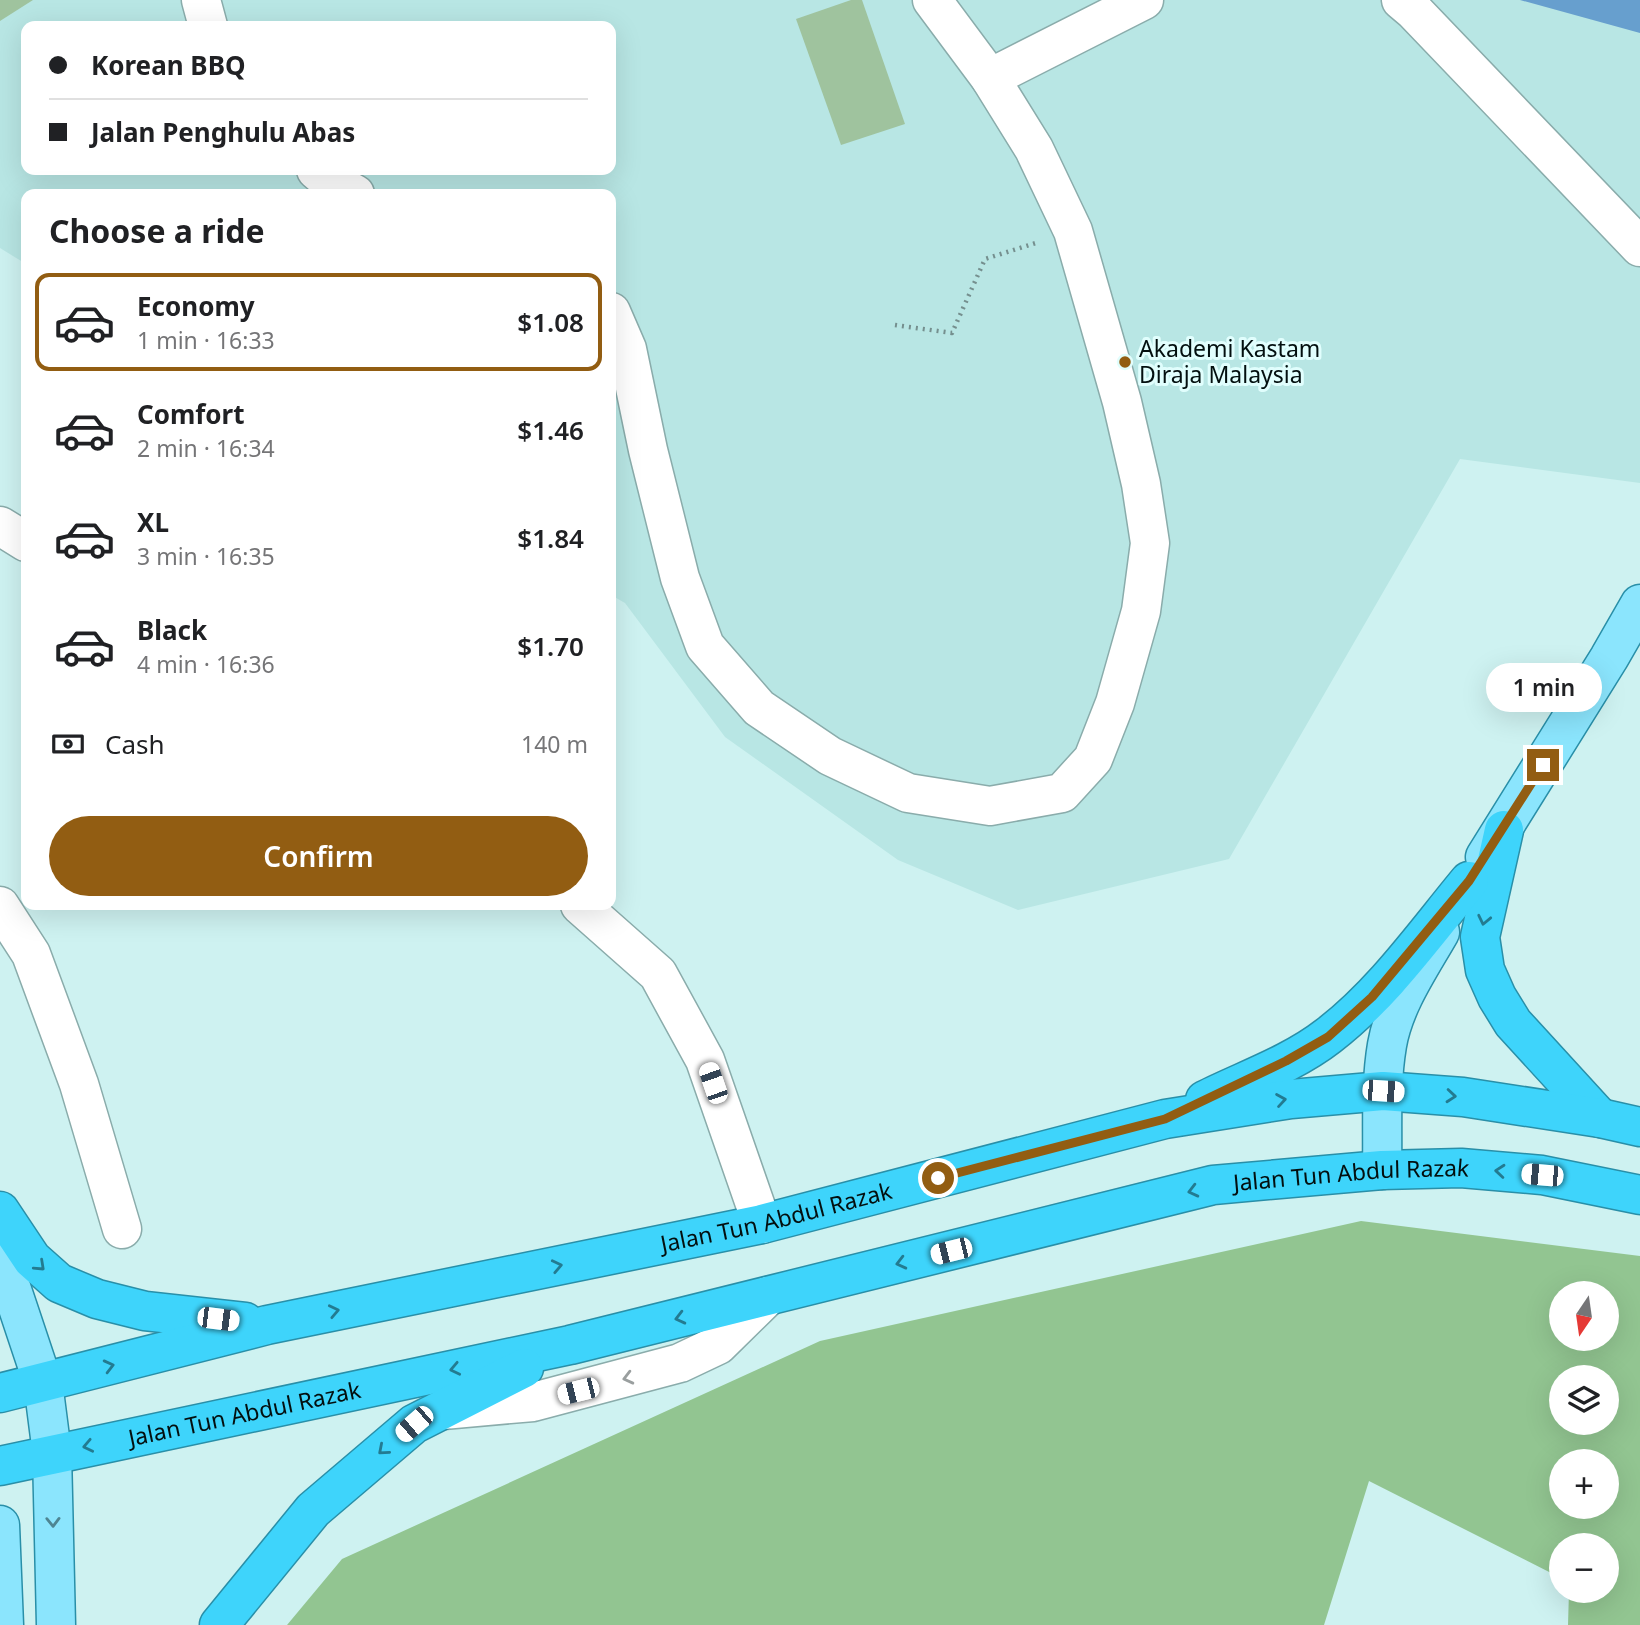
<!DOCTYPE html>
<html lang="en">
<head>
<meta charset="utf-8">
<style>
	:root { --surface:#fff; --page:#f6f6f6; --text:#202124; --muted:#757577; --line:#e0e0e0; --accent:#925d12 }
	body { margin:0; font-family:"Noto Sans",sans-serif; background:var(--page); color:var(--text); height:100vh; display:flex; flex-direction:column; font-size:26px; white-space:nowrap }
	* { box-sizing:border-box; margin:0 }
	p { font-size:23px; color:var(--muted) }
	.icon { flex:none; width:38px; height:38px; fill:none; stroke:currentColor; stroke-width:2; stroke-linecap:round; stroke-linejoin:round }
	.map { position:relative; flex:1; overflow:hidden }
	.sheet { position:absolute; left:21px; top:189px; width:595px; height:721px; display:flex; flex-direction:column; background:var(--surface); border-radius:14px; box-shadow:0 7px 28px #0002 }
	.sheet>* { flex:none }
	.banner { position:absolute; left:21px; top:21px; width:595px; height:154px; border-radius:14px; box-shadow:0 7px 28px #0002; display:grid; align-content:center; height:154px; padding:0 28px; background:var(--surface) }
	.needle { width:46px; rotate:193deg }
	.tools { position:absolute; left:1549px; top:1281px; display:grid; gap:14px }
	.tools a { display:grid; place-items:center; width:70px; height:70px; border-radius:50%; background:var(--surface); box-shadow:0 7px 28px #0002; font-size:35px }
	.end { position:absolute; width:32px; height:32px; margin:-16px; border:9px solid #925d12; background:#fff; box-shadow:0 0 0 4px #fff }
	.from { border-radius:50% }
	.bubble { position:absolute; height:49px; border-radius:24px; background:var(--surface); box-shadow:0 7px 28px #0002; font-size:23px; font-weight:600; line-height:49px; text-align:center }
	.car { position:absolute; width:21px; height:42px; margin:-21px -10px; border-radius:9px; box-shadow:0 0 5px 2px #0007; background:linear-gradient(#fff 24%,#345 0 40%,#fff 0 76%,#345 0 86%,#fff 0) }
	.banner b { display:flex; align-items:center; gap:24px; height:66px; font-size:26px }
	.banner b+b { border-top:2px solid var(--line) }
	.banner i { width:18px; height:18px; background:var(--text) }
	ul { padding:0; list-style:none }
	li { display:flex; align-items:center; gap:21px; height:98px; margin:0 14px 10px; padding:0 14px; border:4px solid transparent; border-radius:14px }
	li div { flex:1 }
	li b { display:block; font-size:26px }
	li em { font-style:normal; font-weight:600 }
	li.active { border-color:var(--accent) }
	li>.icon { width:63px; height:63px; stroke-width:1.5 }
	h2 { padding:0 28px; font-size:32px; line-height:84px }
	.pay { display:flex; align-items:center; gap:18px; height:77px; padding:0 28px; font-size:26px }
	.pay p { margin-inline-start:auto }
	.primary-button { display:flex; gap:14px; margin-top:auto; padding:14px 28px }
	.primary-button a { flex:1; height:80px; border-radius:42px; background:var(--accent); color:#fff; font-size:28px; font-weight:600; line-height:80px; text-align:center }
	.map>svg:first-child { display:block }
</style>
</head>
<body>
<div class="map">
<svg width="1640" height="1625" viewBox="0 0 1640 1625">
	<rect width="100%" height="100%" fill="#cef2f1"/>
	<path fill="#b8e6e4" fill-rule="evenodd" d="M0 0H1640V483L1460 459 1229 859 1018 910 898 860 725 737 625 603 611 595V194H26V264L0 248ZM26 26H611V170H26Z"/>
	<g fill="#9fc39e">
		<polygon points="0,0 33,0 0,21"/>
		<polygon points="851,0 862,0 905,124 841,145 796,19"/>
	</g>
	<path fill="#92c591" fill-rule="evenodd" d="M1361 1221 1640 1256V1625H1568L1569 1591H1606V1545H1561V1578L1369 1481 1324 1625H287L342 1559 820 1341ZM1561 1293H1606V1339H1561ZM1561 1377H1606V1423H1561ZM1561 1461H1606V1507H1561Z"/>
	<polygon fill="#679fce" points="1520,0 1640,0 1640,33"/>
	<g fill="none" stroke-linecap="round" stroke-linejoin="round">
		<defs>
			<g id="minor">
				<polyline points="201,0 208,26"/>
				<polyline points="1401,0 1414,11 1640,247"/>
				<polyline points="990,78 1144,0"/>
				<polyline points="316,170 323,176 355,194"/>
				<polyline points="611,312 627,349 648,450 680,578 705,646 759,708 830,756 908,793 990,806 1062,793 1093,759 1115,703 1141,611 1150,543 1141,484 1122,402 1073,231 1034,149 990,78 932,0"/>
				<polyline points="0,526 26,542"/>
				<polyline points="580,905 658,974 705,1060 762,1224"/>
				<polyline points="0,906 31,954 79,1084 122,1229"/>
				<polyline points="443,1410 533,1402 680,1363 718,1345 768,1296"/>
			</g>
			<g id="major">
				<polyline points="1485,857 1609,658 1640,604"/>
				<path d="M1382 1170C1383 1129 1380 1086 1387 1045 1394 1004 1420 967 1440 932"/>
				<polyline points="0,1254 43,1383 52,1453 56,1625"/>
				<polyline points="0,1525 4,1625"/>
			</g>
			<g id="highway">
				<polyline points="1504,830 1480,937 1485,970 1497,997 1513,1023 1600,1118"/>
				<path d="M1205 1100C1245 1080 1292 1064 1328 1036 1383 994 1425 934 1469 881"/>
				<polyline points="0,1211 32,1259 59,1283 97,1299 145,1311 245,1322"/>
				<path id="s1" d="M0 1393 267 1325 762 1224 1165 1119 1291 1099 1383 1091 1463 1097 1600 1118 1640 1127"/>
				<path id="s2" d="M0 1466 570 1345 1213 1185 1382 1170 1461 1168 1542 1175 1640 1195"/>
				<polyline points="219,1625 313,1510 414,1424 524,1368"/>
			</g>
		</defs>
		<use href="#minor" stroke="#8aacab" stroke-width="41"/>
		<use href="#major" stroke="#298fa8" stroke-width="41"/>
		<use href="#highway" stroke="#298fa8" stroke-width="41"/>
		<polyline stroke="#758f8e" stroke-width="4.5" stroke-dasharray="2 5" stroke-linecap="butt" points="895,325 952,333 985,259 1039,242"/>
		<use href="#minor" stroke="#fff" stroke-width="38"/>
		<use href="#major" stroke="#8be5fd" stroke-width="38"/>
		<use href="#highway" stroke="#3ed4fb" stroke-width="38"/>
	</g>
	<defs><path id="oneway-chevron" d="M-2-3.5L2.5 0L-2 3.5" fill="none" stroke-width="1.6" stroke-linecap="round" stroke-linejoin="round" transform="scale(1.75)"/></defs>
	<g stroke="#237b91">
		<use href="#oneway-chevron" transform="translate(1484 920) rotate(102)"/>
		<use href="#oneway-chevron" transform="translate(1451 1096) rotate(5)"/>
		<use href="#oneway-chevron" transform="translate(1281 1100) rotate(-9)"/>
		<use href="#oneway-chevron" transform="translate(1500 1171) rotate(-175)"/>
		<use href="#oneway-chevron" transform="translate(1193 1191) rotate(166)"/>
		<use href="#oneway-chevron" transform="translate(901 1263) rotate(166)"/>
		<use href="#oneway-chevron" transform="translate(40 1266) rotate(43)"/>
		<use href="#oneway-chevron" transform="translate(557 1266) rotate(-12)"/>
		<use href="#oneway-chevron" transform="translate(334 1311) rotate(-12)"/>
		<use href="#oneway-chevron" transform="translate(680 1318) rotate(166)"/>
		<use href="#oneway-chevron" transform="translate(109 1366) rotate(-14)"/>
		<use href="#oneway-chevron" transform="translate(455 1369) rotate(168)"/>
		<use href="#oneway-chevron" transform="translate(88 1446) rotate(168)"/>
		<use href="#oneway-chevron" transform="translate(383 1450) rotate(139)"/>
	</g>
	<use stroke="#9a9f9f" href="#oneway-chevron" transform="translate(628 1378) rotate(166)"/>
	<use stroke="#4e8592" href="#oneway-chevron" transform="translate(53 1522) rotate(89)"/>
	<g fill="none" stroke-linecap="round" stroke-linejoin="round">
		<polyline stroke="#925d12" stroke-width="9" points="938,1178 1165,1119 1286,1061 1328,1037 1372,997 1469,881 1543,765"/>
	</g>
	<circle fill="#925d12" stroke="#e1fefd" stroke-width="2.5" cx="1125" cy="362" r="7"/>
	<g text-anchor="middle" stroke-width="6" stroke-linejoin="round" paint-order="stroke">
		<g font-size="23" fill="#030f0f" stroke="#e1fefd" text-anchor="start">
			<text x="1139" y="357">Akademi Kastam<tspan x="1139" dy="26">Diraja Malaysia</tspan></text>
		</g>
		<g font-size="23" fill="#030f0f" stroke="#e1fefd">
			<text dy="8" stroke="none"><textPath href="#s2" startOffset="1384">Jalan Tun Abdul Razak</textPath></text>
			<text dy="8" stroke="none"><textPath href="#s1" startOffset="796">Jalan Tun Abdul Razak</textPath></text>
			<text dy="8" stroke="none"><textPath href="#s2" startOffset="250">Jalan Tun Abdul Razak</textPath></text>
		</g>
	</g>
</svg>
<div class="tools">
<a><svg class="needle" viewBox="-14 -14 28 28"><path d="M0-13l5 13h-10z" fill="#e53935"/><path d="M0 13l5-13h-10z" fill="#757577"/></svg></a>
<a><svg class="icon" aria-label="layers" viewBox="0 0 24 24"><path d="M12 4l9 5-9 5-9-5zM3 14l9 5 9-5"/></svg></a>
<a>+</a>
<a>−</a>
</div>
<i class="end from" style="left:938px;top:1178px"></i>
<i class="end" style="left:1543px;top:765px"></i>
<div class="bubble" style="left:1486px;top:663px;width:116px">1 min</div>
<i class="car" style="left:713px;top:1083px;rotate:341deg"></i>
<i class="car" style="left:1383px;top:1091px;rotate:94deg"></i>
<i class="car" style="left:1542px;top:1175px;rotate:275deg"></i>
<i class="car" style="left:951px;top:1251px;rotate:256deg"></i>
<i class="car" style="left:218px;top:1319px;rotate:97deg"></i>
<i class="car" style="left:578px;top:1391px;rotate:256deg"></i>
<i class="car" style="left:414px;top:1424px;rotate:229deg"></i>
<div class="banner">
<b><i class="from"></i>Korean BBQ</b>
<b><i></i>Jalan Penghulu Abas</b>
</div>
<section class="sheet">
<h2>Choose a ride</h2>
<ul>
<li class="active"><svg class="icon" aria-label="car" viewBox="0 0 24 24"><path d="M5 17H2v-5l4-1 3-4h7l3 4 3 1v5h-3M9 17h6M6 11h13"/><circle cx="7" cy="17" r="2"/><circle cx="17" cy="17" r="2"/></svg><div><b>Economy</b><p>1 min · 16:33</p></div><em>$1.08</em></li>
<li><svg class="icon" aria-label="car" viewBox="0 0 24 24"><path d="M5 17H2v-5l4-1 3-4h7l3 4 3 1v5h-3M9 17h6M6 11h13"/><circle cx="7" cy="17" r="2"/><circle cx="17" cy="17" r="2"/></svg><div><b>Comfort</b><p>2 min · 16:34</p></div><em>$1.46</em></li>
<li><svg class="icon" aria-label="car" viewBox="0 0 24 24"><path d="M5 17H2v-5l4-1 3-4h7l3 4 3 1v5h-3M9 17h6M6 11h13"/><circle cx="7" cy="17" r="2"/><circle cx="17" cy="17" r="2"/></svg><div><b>XL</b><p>3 min · 16:35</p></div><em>$1.84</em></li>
<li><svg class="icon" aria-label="car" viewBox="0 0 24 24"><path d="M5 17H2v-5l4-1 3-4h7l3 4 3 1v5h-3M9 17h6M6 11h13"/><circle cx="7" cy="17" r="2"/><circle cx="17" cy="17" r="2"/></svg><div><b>Black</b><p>4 min · 16:36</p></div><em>$1.70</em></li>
</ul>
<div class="pay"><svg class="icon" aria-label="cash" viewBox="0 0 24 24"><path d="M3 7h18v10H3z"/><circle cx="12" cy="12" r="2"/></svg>Cash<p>140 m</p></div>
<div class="primary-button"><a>Confirm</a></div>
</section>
</div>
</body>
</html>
